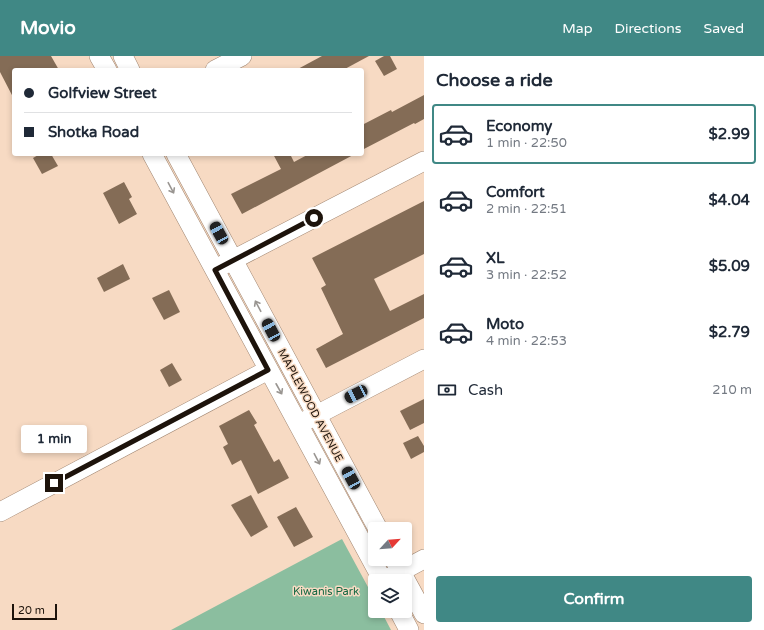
<!DOCTYPE html>
<html lang="en">
<head>
<meta charset="utf-8">
<style>
	:root { --surface:#fff; --page:#f6f6f7; --text:#1f2937; --muted:#747a83; --line:#e0e1e3; --accent:#408885 }
	body { margin:0; font-family:"Varela Round",sans-serif; background:var(--page); color:var(--text); height:100vh; display:flex; flex-direction:column; font-size:15px; white-space:nowrap }
	* { box-sizing:border-box; margin:0 }
	p { font-size:13px; color:var(--muted) }
	.icon { flex:none; width:22px; height:22px; fill:none; stroke:currentColor; stroke-width:2; stroke-linecap:round; stroke-linejoin:round }
	.map { position:relative; flex:1; overflow:hidden }
	.drawer { display:flex; flex-direction:column; background:var(--surface); width:340px }
	.drawer>* { flex:none }
	.hud { position:absolute; left:12px; top:12px; width:352px; height:88px; border-radius:4px; box-shadow:0 2px 6px #0003; display:grid; align-content:center; height:88px; padding:0 12px; background:var(--surface) }
	.needle { width:26px; rotate:64deg }
	.tools { position:absolute; left:368px; top:466px; display:grid; gap:8px }
	.tools a { display:grid; place-items:center; width:44px; height:44px; border-radius:4px; background:var(--surface); box-shadow:0 2px 6px #0003; font-size:20px }
	.scale { position:absolute; left:12px; bottom:10px; width:45px; box-sizing:border-box; padding-left:4px; border:2px solid #1d130b; border-top:0; font-size:11px; line-height:14px; white-space:nowrap; color:#1d130b; -webkit-text-stroke:3px #f7dac3; paint-order:stroke }
	.end { position:absolute; width:18px; height:18px; margin:-9px; border:5px solid #1d130b; background:#fff; box-shadow:0 0 0 2px #fff }
	.from { border-radius:50% }
	.bubble { position:absolute; height:28px; border-radius:4px; background:var(--surface); box-shadow:0 2px 6px #0003; font-size:13px; font-weight:800; line-height:28px; text-align:center }
	.car { position:absolute; width:12px; height:24px; margin:-12px -6px; border-radius:5px; box-shadow:0 0 3px 1px #0007; background:linear-gradient(#222 24%,#8ab4d8 0 40%,#222 0 76%,#8ab4d8 0 86%,#222 0) }
	.hud b { display:flex; align-items:center; gap:14px; height:38px; font-size:15px }
	.hud b+b { border-top:1px solid var(--line) }
	.hud i { width:10px; height:10px; background:var(--text) }
	ul { padding:0; list-style:none }
	li { display:flex; align-items:center; gap:12px; height:60px; margin:0 8px 6px; padding:0 4px; border:2px solid transparent; border-radius:4px }
	li div { flex:1 }
	li b { display:block; font-size:15px }
	li em { font-style:normal; font-weight:800 }
	li.current { border-color:var(--accent) }
	li>.icon { width:36px; height:36px; stroke-width:1.5 }
	h2 { padding:0 12px; font-size:18px; line-height:48px }
	.pay { display:flex; align-items:center; gap:10px; height:44px; padding:0 12px; font-size:15px }
	.pay p { margin-inline-start:auto }
	.button { display:flex; gap:8px; margin-top:auto; padding:8px 12px }
	.button a { flex:1; height:46px; border-radius:4px; background:var(--accent); color:#fff; font-size:16px; font-weight:800; line-height:46px; text-align:center }
	header { display:flex; align-items:center; gap:24px; box-sizing:border-box; height:56px; padding:0 20px; background:var(--accent); color:#fff }
	header strong { font-size:19px }
	nav { display:flex; gap:22px; margin-inline-start:auto; font-size:14px }
	main { display:flex; flex:1; min-height:0 }
	.map>svg:first-child { display:block }
</style>
</head>
<body>
<header>
<strong>Movio</strong>
<nav><a>Map</a><a>Directions</a><a>Saved</a></nav>
</header>
<main>
<div class="map">
<svg width="424" height="574" viewBox="0 0 424 574">
	<rect width="100%" height="100%" fill="#f7dac3"/>
	<polygon fill="#8bbe9f" points="342,483 375,544 375,555 381,555 391,574 171,574"/>
	<g fill="#846c56">
		<polygon points="0,0 51,0 59,14 14,14 14,43 0,16"/>
		<polygon points="322,0 369,0 343,14 296,14"/>
		<polygon points="384,0 390,0 397,13 384,20 375,5"/>
		<polygon points="424,39 424,63 415,68 414,67 362,94 362,69 391,54 392,56"/>
		<polygon points="40,98 51,98 58,110 42,118 33,102"/>
		<polygon points="273,98 290,98 294,106 309,98 355,98 242,158 231,138 281,113"/>
		<polygon points="124,126 132,141 129,143 137,158 119,168 103,137"/>
		<polygon points="424,145 424,198 374,223 390,255 424,238 424,262 326,312 316,293 343,278 321,232 326,229 312,202"/>
		<polygon points="123,208 130,223 104,236 97,222"/>
		<polygon points="169,234 180,256 164,264 152,242"/>
		<polygon points="172,307 182,324 169,331 160,314"/>
		<polygon points="424,343 424,367 410,374 400,355"/>
		<polygon points="249,354 257,367 254,369 274,406 279,403 289,422 258,438 241,404 232,409 223,391 228,388 219,370"/>
		<polygon points="418,380 424,390 424,396 411,403 403,387"/>
		<polygon points="251,439 268,471 251,481 231,449"/>
		<polygon points="296,451 313,481 294,491 277,461"/>
	</g>
	<g fill="none" stroke-linecap="round" stroke-linejoin="round">
		<defs>
			<g id="minor">
				<polyline points="99,0 107,14"/>
				<polyline points="123,0 130,14"/>
				<polyline points="215,14 242,0"/>
				<polyline points="152,98 383,525 424,503"/>
				<polyline points="176,98 378,473"/>
				<polyline points="223,209 424,105"/>
				<polyline points="305,365 424,303"/>
				<polyline points="0,456 268,314"/>
				<polyline points="394,503 424,558"/>
				<polyline points="399,555 409,574"/>
			</g>
		</defs>
		<use href="#minor" stroke="#a08570" stroke-width="20"/>
		<use href="#minor" stroke="#fff" stroke-width="19"/>
	</g>
	<defs><path id="oneway-shaft" d="M-6 0H5M1.5-3L5.5 0L1.5 3" fill="none" stroke-width="1.6" stroke-linecap="round" stroke-linejoin="round"/></defs>
	<g stroke="#999591">
		<use href="#oneway-shaft" transform="translate(171 132) rotate(62)"/>
		<use href="#oneway-shaft" transform="translate(258 250) rotate(-118)"/>
		<use href="#oneway-shaft" transform="translate(279 333) rotate(61)"/>
		<use href="#oneway-shaft" transform="translate(317 403) rotate(62)"/>
	</g>
	<g fill="none" stroke-linecap="round" stroke-linejoin="round">
		<polyline stroke="#1d130b" stroke-width="5" points="54,427 268,314 215,214 314,162"/>
	</g>
	<g text-anchor="middle" stroke-width="3" stroke-linejoin="round" paint-order="stroke">
		<g font-size="11" fill="#1d130b" stroke="#f7dac3">
			<text transform="translate(311 349) rotate(62)" y="4">MAPLEWOOD AVENUE</text>
		</g>
		<g font-size="11" fill="#136741" stroke="#f7dac3">
			<text x="326" y="539">Kiwanis Park</text>
		</g>
	</g>
</svg>
<div class="tools">
<a><svg class="needle" viewBox="-14 -14 28 28"><path d="M0-13l5 13h-10z" fill="#e53935"/><path d="M0 13l5-13h-10z" fill="#747a83"/></svg></a>
<a><svg class="icon" aria-label="layers" viewBox="0 0 24 24"><path d="M12 4l9 5-9 5-9-5zM3 14l9 5 9-5"/></svg></a>
</div>
<div class="scale">20 m</div>
<i class="end from" style="left:314px;top:162px"></i>
<i class="end" style="left:54px;top:427px"></i>
<div class="bubble" style="left:21px;top:369px;width:66px">1 min</div>
<i class="car" style="left:219px;top:177px;rotate:331deg"></i>
<i class="car" style="left:271px;top:274px;rotate:332deg"></i>
<i class="car" style="left:356px;top:338px;rotate:243deg"></i>
<i class="car" style="left:351px;top:422px;rotate:331deg"></i>
<div class="hud">
<b><i class="from"></i>Golfview Street</b>
<b><i></i>Shotka Road</b>
</div>
</div>
<section class="drawer">
<h2>Choose a ride</h2>
<ul>
<li class="current"><svg class="icon" aria-label="car" viewBox="0 0 24 24"><path d="M5 17H2v-5l4-1 3-4h7l3 4 3 1v5h-3M9 17h6M6 11h13"/><circle cx="7" cy="17" r="2"/><circle cx="17" cy="17" r="2"/></svg><div><b>Economy</b><p>1 min · 22:50</p></div><em>$2.99</em></li>
<li><svg class="icon" aria-label="car" viewBox="0 0 24 24"><path d="M5 17H2v-5l4-1 3-4h7l3 4 3 1v5h-3M9 17h6M6 11h13"/><circle cx="7" cy="17" r="2"/><circle cx="17" cy="17" r="2"/></svg><div><b>Comfort</b><p>2 min · 22:51</p></div><em>$4.04</em></li>
<li><svg class="icon" aria-label="car" viewBox="0 0 24 24"><path d="M5 17H2v-5l4-1 3-4h7l3 4 3 1v5h-3M9 17h6M6 11h13"/><circle cx="7" cy="17" r="2"/><circle cx="17" cy="17" r="2"/></svg><div><b>XL</b><p>3 min · 22:52</p></div><em>$5.09</em></li>
<li><svg class="icon" aria-label="car" viewBox="0 0 24 24"><path d="M5 17H2v-5l4-1 3-4h7l3 4 3 1v5h-3M9 17h6M6 11h13"/><circle cx="7" cy="17" r="2"/><circle cx="17" cy="17" r="2"/></svg><div><b>Moto</b><p>4 min · 22:53</p></div><em>$2.79</em></li>
</ul>
<div class="pay"><svg class="icon" aria-label="cash" viewBox="0 0 24 24"><path d="M3 7h18v10H3z"/><circle cx="12" cy="12" r="2"/></svg>Cash<p>210 m</p></div>
<div class="button"><a>Confirm</a></div>
</section>
</main>
</body>
</html>
